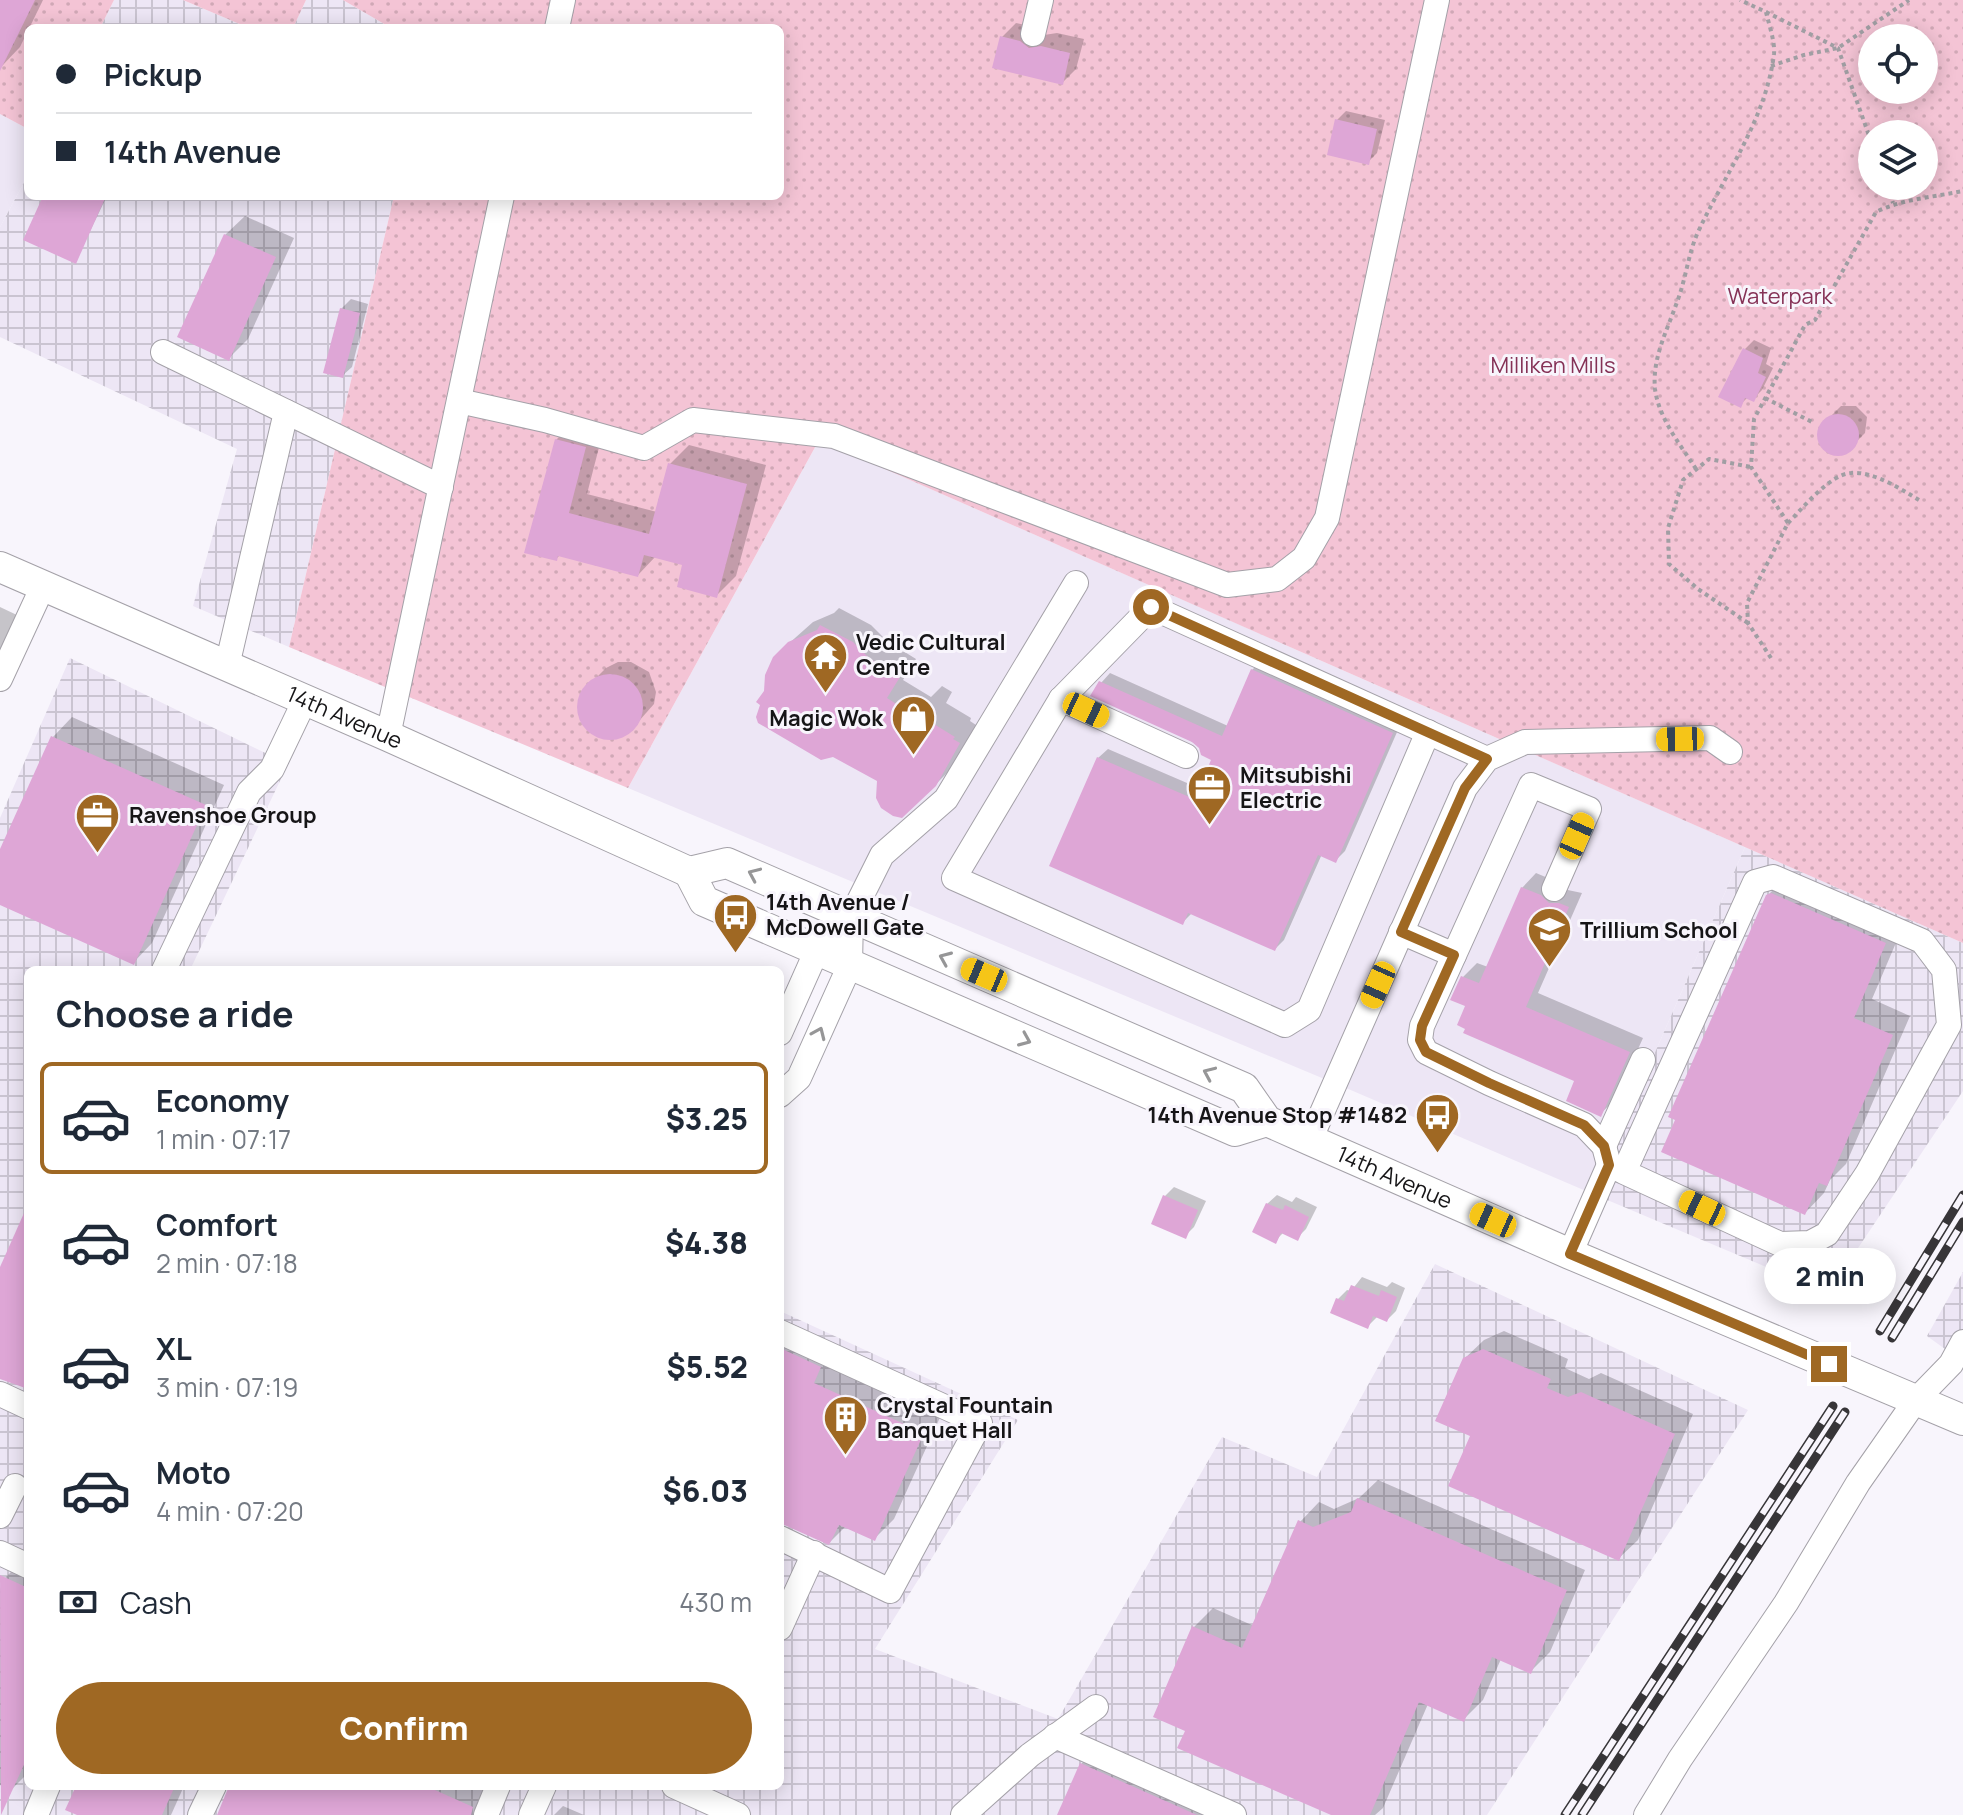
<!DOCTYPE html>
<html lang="en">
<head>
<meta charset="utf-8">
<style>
	:root { --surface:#fff; --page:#f6f6f7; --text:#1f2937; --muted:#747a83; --line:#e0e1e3; --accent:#9f6823 }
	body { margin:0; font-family:Manrope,sans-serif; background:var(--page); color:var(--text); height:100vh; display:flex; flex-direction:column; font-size:30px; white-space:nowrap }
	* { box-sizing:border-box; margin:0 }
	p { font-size:26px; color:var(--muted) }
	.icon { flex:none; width:44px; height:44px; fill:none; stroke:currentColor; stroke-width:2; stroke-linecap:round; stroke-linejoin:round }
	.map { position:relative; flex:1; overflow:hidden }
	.details { position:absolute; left:24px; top:966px; width:760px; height:824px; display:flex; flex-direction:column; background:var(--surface); border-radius:12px; box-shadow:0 4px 20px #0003 }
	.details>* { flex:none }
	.hud { position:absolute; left:24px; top:24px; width:760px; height:176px; border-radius:12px; box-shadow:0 4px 20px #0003; display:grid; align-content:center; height:176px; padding:0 32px; background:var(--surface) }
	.tools { position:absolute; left:1858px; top:24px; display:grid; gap:16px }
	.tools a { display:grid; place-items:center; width:80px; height:80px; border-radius:50%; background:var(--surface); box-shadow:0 4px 20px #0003; font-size:40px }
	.end { position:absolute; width:36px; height:36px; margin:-18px; border:10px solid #9f6823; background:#fff; box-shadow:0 0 0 4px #fff }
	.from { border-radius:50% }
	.bubble { position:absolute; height:56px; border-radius:28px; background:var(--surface); box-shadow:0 4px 20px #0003; font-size:26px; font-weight:800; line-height:56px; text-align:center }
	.car { position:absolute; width:24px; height:48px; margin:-24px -12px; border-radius:10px; box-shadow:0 0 6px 2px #0007; background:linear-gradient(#f5c518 24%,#345 0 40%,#f5c518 0 76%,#345 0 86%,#f5c518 0) }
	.hud b { display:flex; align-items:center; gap:28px; height:76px; font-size:30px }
	.hud b+b { border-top:2px solid var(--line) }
	.hud i { width:20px; height:20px; background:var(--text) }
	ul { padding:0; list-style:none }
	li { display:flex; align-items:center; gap:24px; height:112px; margin:0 16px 12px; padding:0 16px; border:4px solid transparent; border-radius:12px }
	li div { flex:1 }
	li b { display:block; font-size:30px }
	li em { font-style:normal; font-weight:800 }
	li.selected { border-color:var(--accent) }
	li>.icon { width:72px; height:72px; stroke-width:1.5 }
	h2 { padding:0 32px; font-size:36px; line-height:96px }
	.pay { display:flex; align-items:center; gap:20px; height:88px; padding:0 32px; font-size:30px }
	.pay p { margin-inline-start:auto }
	.button { display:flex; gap:16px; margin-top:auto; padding:16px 32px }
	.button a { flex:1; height:92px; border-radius:48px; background:var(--accent); color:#fff; font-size:32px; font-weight:800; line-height:92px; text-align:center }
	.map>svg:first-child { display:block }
</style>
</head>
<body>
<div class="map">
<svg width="1963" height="1815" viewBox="0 0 1963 1815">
	<defs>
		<pattern id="industrial-grid" width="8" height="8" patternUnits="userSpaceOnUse" patternTransform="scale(2)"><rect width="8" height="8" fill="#ede6f5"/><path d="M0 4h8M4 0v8" fill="none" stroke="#cac4d1"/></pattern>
		<pattern id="park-dots" width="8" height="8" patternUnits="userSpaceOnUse" patternTransform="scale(2)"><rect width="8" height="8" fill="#f4c4d5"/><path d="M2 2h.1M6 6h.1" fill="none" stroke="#d0a8b6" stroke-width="1.8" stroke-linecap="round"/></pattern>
	</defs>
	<rect width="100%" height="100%" fill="#f8f5fc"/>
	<g fill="#ede6f5">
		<polygon points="0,114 28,129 28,175 0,227"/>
		<polygon points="819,440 1745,847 1593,1194 1353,1091 628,788"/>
	</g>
	<g fill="url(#industrial-grid)">
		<polygon points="114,0 183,0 249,28 100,28"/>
		<polygon points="306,0 343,0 391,28 293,28"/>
		<polygon points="28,175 28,196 394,196 289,647 193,606 237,449 0,337 0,227"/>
		<polygon points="70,658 288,764 190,970 28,970 28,1786 780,1786 780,1311 1018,1420 875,1649 1058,1719 1222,1437 1317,1477 1435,1264 1748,1410 1487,1815 0,1815 0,818"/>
		<polygon points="1745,847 1963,943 1963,1091 1828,1293 1593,1194"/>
		<polygon points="1963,1272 1963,1362 1927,1336"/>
	</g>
	<g fill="url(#park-dots)" fill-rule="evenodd">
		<polygon points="0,0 114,0 100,28 28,28 28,129 0,114"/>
		<polygon points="183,0 306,0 293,28 249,28"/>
		<path d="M343 0H1963V943L819 440 628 788 289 647 394 196H780V28H391ZM1872 38H1924V90H1872ZM1872 134H1924V186H1872Z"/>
	</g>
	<g fill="#0003">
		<polygon points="0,0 43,0 20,47 1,67"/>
		<polygon points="1016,23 1035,27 1044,35 1057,33 1084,39 1076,69 1062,83 1002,37"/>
		<polygon points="1346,111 1385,120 1377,153 1368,162 1337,120"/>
		<polygon points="45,196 107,196 75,262"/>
		<polygon points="245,216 294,238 248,339 229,358 225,235"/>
		<polygon points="351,299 368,304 352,367 342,376 341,309"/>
		<polygon points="1754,340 1771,348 1766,364 1773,368 1762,390 1753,399 1748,397 1740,405 1745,349"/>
		<polygon points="1841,406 1856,406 1867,417 1865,433 1844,454 1830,453 1820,442 1820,427"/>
		<polygon points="576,420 604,428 587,494 657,512 670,464 689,445 766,465 736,576 717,595 685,564 656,556 638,575 560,555 556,559 556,440"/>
		<polygon points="0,607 19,616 0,651"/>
		<polygon points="839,608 871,625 887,641 916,659 903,680 931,697 942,686 952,692 946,703 971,718 970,721 976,725 954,766 935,785 879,779 765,691 777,654 813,622 834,613"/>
		<polygon points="1262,660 1401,723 1345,851 1336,860 1322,854 1284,940 1275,949 1192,913 1183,922 1098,758 1108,749 1201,789 1214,759 1200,747 1101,683 1110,673 1228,726 1252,670"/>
		<polygon points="618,662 631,662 649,672 656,692 654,704 631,730 619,737 607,738 594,734 586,727 580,715 580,701 591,683 606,668"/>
		<polygon points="72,717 224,785 152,943 133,963 0,903 0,854 53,737"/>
		<polygon points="1536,873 1555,881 1563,889 1582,893 1538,993 1643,1038 1615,1100 1600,1114 1577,1079 1467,1005 1463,977 1477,963 1488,967 1522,888"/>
		<polygon points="1787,876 1904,924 1872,999 1910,1016 1846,1164 1830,1180 1824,1193 1805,1213 1767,896"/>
		<polygon points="1174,1187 1206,1201 1194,1227 1185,1236 1165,1196"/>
		<polygon points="1277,1195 1292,1202 1296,1197 1317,1207 1306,1229 1297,1238 1284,1232 1275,1241 1267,1204"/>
		<polygon points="1362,1277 1387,1287 1392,1282 1405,1288 1396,1311 1387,1320 1378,1316 1368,1326 1338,1299 1347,1290 1351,1291"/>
		<polygon points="797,1330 942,1413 894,1519 875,1538 846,1526 829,1543 780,1521 780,1347"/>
		<polygon points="1504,1331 1568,1359 1565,1368 1589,1379 1601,1373 1693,1414 1638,1540 1618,1559 1464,1359 1484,1340"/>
		<polygon points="1378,1480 1585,1570 1550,1652 1530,1672 1501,1659 1483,1700 1463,1720 1428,1704 1383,1808 1375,1815 1336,1815 1187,1730 1194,1627 1213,1608 1254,1626 1300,1522 1319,1502 1334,1509 1359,1498"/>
		<polygon points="24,1559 28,1560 28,1773 11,1790 0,1785 0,1589 5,1578"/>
		<polygon points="1096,1750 1243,1815 1059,1815 1081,1764"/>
		<polygon points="78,1786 184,1786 171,1815 82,1815"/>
		<polygon points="230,1786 487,1786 479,1815 218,1815"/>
		<polygon points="563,1806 584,1815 554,1815"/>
	</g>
	<g fill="#dea6d6">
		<polygon points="0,0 35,0 0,71"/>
		<polygon points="1000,36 1020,41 1029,48 1041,46 1070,53 1063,85 992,68"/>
		<polygon points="1335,119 1377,129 1369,165 1327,155"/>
		<polygon points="43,196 106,196 76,264 23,240"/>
		<polygon points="224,234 276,257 229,361 177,337"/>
		<polygon points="340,308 360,313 343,378 323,373"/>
		<polygon points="1743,348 1763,358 1758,373 1766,377 1754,402 1745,398 1741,408 1718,397"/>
		<circle cx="1838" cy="435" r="21"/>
		<polygon points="555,439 586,447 569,513 649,534 668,463 747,484 717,598 677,587 682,565 644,555 638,577 558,556 557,561 524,553"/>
		<polygon points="820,625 853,642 869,658 900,677 887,698 915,716 922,703 936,711 929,721 955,737 953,739 960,743 936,786 902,818 893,816 881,808 876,798 877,781 833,757 821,760 758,723 756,717 760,705 756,702 764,691 765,675 773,657 788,642 817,630"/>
		<polygon points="1251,669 1393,733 1336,863 1318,855 1275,951 1188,913 1183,925 1049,866 1097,757 1194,799 1211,760 1201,755 1199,748 1192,742 1090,696 1099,681 1222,736"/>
		<circle cx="610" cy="707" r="33"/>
		<polygon points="51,736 206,805 134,965 0,905 0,849"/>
		<polygon points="1521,887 1541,895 1549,903 1559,903 1569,907 1526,1007 1630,1052 1601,1117 1566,1101 1574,1081 1463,1033 1465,1029 1457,1025 1465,1006 1450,1000 1461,976 1479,983"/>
		<polygon points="1771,893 1886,943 1854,1018 1893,1035 1827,1186 1819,1183 1805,1215 1661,1152 1675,1120 1668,1117 1766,895"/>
		<polygon points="1163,1195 1198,1210 1186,1239 1151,1224"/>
		<polygon points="1266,1203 1283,1210 1285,1205 1309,1217 1298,1241 1281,1233 1276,1244 1252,1232"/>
		<polygon points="28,1204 28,1389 0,1379 0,1267"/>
		<polygon points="1351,1285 1379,1296 1381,1290 1397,1297 1387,1322 1373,1316 1368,1329 1330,1313 1336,1298 1344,1301"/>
		<polygon points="780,1348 821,1367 814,1383 924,1433 875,1541 839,1525 829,1545 780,1523"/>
		<polygon points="1483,1349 1551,1379 1547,1388 1568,1397 1581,1392 1675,1434 1619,1561 1448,1486 1470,1436 1435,1421 1463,1358"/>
		<polygon points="1357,1498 1567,1590 1531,1674 1492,1657 1464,1722 1419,1702 1370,1815 1331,1815 1177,1748 1185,1731 1153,1717 1192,1626 1242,1648 1298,1520 1313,1527 1351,1512"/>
		<polygon points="0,1575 28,1588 28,1756 1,1815"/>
		<polygon points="1080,1763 1197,1815 1057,1815"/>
		<polygon points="76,1786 175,1786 162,1815 77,1815 65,1810"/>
		<polygon points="229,1786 426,1786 473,1807 471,1815 217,1815"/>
	</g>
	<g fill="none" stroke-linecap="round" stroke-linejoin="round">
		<defs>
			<g id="minor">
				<polyline points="557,28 563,0"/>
				<polyline points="1033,34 1041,0"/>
				<polyline points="163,352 441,487"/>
				<polyline points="459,401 545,420 644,448 693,420 834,436 1227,585 1277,579 1304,558 1327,518 1437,0"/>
				<polyline points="227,666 286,412"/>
				<polyline points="0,679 43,586"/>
				<polyline points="1061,699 1151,607 1487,759"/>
				<polyline points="388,736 502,196"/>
				<polyline points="1186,756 1061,699 954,878 1285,1025 1309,1010 1428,732"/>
				<polyline points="1554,889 1589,809 1531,785 1422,1026 1420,1040 1426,1052 1489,1083 1584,1125 1604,1146 1609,1165"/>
				<polyline points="1401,932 1454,955"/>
				<polyline points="164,970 249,792 272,769 305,700"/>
				<polyline points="780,1033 817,950 851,917"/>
				<polyline points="780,1095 799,1078 850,965 851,917 882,855 946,799 1076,583"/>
				<polyline points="1310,1140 1465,788 1487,759 1525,742 1710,738 1730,752"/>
				<polyline points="1604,1146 1643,1060"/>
				<polyline points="1570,1254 1609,1165 1624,1172 1755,882 1773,877 1922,941 1944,970 1949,1025 1867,1174 1827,1234 1810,1243 1780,1244 1624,1172"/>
				<polyline points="780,1332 980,1423 890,1591 780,1538"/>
				<polyline points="0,1394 28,1407"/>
				<polyline points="0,1516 15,1486"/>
				<polyline points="0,1553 28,1566"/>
				<polyline points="780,1628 814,1553"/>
				<polyline points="1055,1736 1234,1815"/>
				<polyline points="674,1786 738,1815"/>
				<polyline points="36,1815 48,1786"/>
				<polyline points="200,1815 214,1786"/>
				<polyline points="486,1815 498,1786"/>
				<polyline points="531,1815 544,1786"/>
				<polyline points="963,1815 1030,1755 1096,1707"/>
				<polyline points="1646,1815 1680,1759 1786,1603 1858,1483 1916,1400 1951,1364 1963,1342"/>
			</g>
			<g id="major">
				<path id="s1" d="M0 567 388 736 689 872 727 863 1244 1088 1267 1121 1310 1140 1570 1254 1963 1420"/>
				<polyline points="689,872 704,901 1235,1131 1267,1121"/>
			</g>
		</defs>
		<use href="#minor" stroke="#a4a1a8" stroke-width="26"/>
		<use href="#major" stroke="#a4a1a8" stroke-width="32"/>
		<g stroke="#a09ea3" stroke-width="4" stroke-dasharray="4 4" stroke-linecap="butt">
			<polyline points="1766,12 1838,48 1872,144"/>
			<polyline points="1771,66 1804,55 1838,48 1909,0"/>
			<polyline points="1887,186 1893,203"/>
			<polyline points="1765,398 1812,422"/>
			<path d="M1696 469C1680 444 1659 419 1655 389 1652 358 1667 331 1677 302 1686 279 1688 254 1698 232 1725 174 1766 119 1774 54 1775 41 1769 25 1766 12L1740 0"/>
			<path d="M1788 523C1802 509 1830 474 1851 473 1873 471 1901 489 1919 500"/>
			<polyline points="1748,623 1698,589 1669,564 1668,528 1683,480 1709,459 1751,467"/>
			<path d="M1771 658 1748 623 1747 603 1788 523 1751 467 1754 419 1805 325 1815 320 1876 212C1902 199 1934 197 1963 191"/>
		</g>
		<use href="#minor" stroke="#fff" stroke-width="24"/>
		<use href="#major" stroke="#fff" stroke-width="30"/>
		<defs>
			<g id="rail">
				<polyline points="1880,1331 1963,1195"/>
				<polyline points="1892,1338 1963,1222"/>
				<polyline points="1565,1815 1833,1406"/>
				<polyline points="1582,1815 1845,1412"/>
			</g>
		</defs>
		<use href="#rail" stroke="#373538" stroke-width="9"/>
		<use href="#rail" stroke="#f8f5fc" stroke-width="6" stroke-dasharray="18" stroke-linecap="butt"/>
	</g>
	<defs><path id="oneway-chevron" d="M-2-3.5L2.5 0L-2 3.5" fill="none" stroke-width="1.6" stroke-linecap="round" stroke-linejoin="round" transform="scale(2)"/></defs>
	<g stroke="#969697">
		<use href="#oneway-chevron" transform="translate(754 874) rotate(-156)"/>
		<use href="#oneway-chevron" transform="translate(945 958) rotate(-157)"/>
		<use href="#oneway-chevron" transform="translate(819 1033) rotate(-66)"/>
		<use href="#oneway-chevron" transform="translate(1025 1040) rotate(23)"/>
		<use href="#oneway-chevron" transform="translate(1209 1073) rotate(-156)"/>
	</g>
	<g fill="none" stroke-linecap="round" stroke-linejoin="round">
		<polyline stroke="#9f6823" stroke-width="10" points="1151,607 1487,759 1465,788 1401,932 1454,955 1422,1026 1420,1040 1426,1052 1489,1083 1584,1125 1604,1146 1609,1165 1570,1254 1829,1364"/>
	</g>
	<defs>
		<symbol id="temple-pin" viewBox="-11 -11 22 30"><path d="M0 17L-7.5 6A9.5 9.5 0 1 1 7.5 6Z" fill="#9f6823" stroke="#f8f5fc"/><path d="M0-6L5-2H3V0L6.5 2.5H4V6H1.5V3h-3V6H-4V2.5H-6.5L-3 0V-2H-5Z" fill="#fff"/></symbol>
		<symbol id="shop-pin" viewBox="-11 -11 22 30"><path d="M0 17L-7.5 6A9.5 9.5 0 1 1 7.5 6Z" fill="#9f6823" stroke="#f8f5fc"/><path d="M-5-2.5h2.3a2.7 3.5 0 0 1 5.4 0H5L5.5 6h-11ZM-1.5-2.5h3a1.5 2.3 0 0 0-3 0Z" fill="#fff"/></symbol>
		<symbol id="office-pin" viewBox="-11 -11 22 30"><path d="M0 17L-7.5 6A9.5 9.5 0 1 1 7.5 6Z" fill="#9f6823" stroke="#f8f5fc"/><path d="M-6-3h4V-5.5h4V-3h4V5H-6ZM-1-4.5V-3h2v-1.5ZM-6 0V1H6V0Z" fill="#fff"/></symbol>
		<symbol id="bus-pin" viewBox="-11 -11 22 30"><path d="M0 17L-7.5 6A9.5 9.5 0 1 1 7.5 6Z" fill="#9f6823" stroke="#f8f5fc"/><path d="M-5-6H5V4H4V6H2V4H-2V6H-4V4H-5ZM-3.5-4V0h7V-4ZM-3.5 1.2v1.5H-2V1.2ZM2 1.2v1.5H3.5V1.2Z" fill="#fff"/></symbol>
		<symbol id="school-pin" viewBox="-11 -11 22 30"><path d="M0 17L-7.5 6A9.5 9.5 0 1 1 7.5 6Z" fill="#9f6823" stroke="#f8f5fc"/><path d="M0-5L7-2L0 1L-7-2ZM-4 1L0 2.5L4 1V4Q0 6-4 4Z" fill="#fff"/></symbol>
		<symbol id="building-pin" viewBox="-11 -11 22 30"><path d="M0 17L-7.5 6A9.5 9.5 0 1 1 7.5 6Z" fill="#9f6823" stroke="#f8f5fc"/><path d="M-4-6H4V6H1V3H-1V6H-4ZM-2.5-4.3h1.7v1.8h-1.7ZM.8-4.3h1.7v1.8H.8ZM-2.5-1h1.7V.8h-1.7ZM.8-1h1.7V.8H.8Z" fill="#fff"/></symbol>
	</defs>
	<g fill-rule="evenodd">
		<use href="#temple-pin" x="800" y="630" width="51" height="69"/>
		<use href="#shop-pin" x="888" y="692" width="51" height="69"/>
		<use href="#office-pin" x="1184" y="762" width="51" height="69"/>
		<use href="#office-pin" x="72" y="790" width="51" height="69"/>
		<use href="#bus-pin" x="710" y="890" width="51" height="69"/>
		<use href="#school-pin" x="1524" y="904" width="51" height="69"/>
		<use href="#bus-pin" x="1412" y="1090" width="51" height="69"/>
		<use href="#building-pin" x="820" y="1392" width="51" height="69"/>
	</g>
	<g text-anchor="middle" stroke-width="6" stroke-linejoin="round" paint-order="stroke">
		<g font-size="22" fill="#853156" stroke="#f8f5fc">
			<text x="1780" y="304">Waterpark</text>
			<text x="1553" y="373">Milliken Mills</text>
		</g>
		<g font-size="22" font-weight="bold" fill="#161517" stroke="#f8f5fc" text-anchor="start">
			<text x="856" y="650">Vedic Cultural<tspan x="856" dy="25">Centre</tspan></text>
			<text x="883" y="726" text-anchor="end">Magic Wok</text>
			<text x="1240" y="783">Mitsubishi<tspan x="1240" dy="25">Electric</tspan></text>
			<text x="129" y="823">Ravenshoe Group</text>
			<text x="766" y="910">14th Avenue /<tspan x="766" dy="25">McDowell Gate</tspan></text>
			<text x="1580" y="938">Trillium School</text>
			<text x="1407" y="1123" text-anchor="end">14th Avenue Stop #1482</text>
			<text x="877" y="1413">Crystal Fountain<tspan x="877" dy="25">Banquet Hall</tspan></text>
		</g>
		<g font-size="22" fill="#161517" stroke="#f8f5fc">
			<text dy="8" stroke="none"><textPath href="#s1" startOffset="376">14th Avenue</textPath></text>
			<text dy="8" stroke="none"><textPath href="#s1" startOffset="1536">14th Avenue</textPath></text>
		</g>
	</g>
</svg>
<div class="tools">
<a><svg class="icon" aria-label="locate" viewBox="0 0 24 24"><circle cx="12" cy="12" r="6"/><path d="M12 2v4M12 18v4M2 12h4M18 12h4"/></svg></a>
<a><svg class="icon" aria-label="layers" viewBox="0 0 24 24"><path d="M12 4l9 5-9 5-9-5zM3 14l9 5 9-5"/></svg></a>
</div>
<i class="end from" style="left:1151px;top:607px"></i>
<i class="end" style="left:1829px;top:1364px"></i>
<div class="bubble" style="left:1764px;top:1248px;width:132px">2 min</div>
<i class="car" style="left:1086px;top:710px;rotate:115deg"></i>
<i class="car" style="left:1680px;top:739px;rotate:269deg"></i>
<i class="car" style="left:1577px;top:836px;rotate:24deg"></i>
<i class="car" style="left:984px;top:975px;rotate:293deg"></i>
<i class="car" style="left:1378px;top:985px;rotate:204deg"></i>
<i class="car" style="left:1702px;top:1208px;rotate:295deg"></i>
<i class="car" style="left:1493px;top:1220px;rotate:294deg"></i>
<div class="hud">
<b><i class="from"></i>Pickup</b>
<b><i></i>14th Avenue</b>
</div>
<section class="details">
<h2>Choose a ride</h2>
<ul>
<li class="selected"><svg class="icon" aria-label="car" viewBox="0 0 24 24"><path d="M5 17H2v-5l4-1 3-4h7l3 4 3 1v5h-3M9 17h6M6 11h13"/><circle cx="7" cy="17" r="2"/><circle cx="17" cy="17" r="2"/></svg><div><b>Economy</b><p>1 min · 07:17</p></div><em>$3.25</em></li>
<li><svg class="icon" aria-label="car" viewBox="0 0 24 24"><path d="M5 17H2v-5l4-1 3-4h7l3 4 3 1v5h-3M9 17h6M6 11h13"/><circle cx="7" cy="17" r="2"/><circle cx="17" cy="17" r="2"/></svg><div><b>Comfort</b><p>2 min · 07:18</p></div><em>$4.38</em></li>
<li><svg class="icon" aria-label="car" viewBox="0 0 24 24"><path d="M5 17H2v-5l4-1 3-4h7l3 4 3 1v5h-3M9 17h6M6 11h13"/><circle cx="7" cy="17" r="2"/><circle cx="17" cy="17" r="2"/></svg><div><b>XL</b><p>3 min · 07:19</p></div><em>$5.52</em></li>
<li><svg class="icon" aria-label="car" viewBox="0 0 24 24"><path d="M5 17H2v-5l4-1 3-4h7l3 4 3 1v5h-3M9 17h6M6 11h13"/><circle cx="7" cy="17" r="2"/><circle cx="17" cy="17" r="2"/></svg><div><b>Moto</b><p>4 min · 07:20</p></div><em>$6.03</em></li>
</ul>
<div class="pay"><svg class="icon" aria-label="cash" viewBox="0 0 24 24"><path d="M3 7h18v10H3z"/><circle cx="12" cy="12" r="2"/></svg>Cash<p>430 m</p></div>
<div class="button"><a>Confirm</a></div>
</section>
</div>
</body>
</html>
